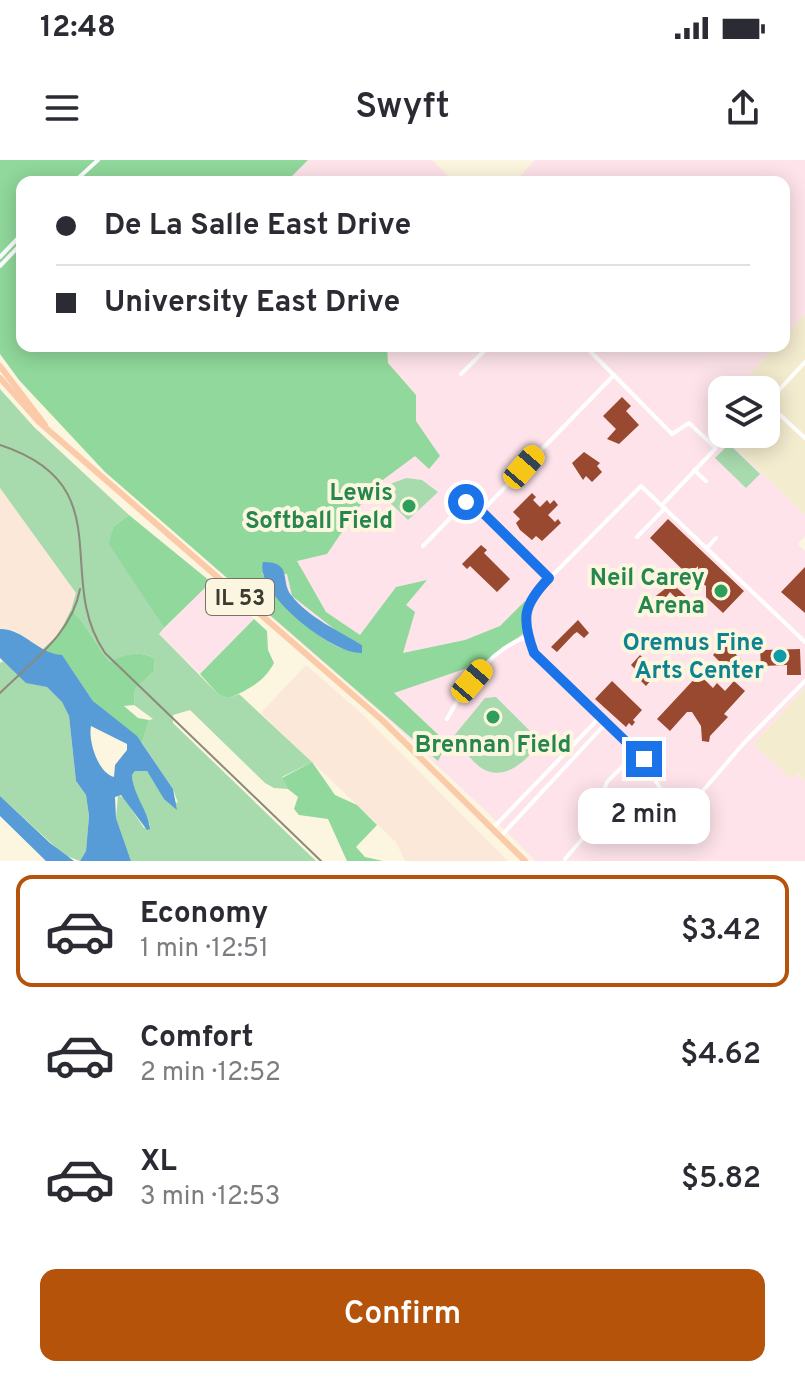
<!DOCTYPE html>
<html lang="en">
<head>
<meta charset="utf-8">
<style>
	:root { --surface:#fff; --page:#f7f7f7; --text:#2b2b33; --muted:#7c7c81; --line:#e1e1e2; --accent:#b45309 }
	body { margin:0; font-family:Overpass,sans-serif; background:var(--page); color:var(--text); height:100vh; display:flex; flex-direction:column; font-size:30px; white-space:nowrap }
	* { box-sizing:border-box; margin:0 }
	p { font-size:26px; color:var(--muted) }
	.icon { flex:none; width:44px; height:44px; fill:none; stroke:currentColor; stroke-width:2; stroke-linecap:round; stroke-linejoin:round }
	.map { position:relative; height:701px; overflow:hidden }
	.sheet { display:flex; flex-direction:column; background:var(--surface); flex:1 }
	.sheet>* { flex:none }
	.top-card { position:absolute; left:16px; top:16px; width:774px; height:176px; border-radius:16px; box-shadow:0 4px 20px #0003; display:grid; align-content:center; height:176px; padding:0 40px; background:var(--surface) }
	.controls { position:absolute; left:708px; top:216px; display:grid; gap:16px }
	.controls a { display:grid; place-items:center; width:72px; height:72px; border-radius:16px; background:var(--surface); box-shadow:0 4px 20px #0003; font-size:40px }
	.end { position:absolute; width:36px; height:36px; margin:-18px; border:10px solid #1a73e8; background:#fff; box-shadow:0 0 0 4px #fff }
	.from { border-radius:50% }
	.bubble { position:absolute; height:56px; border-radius:16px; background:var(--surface); box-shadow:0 4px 20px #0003; font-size:26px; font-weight:600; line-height:56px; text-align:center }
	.car { position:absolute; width:24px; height:48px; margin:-24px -12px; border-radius:10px; box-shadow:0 0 6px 2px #0007; background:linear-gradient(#f5c518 24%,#345 0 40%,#f5c518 0 76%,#345 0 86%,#f5c518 0) }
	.top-card b { display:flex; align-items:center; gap:28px; height:76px; font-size:30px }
	.top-card b+b { border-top:2px solid var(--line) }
	.top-card i { width:20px; height:20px; background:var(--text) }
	ul { padding:14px 0 0; list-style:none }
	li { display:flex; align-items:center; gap:24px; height:112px; margin:0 16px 12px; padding:0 24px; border:4px solid transparent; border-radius:16px }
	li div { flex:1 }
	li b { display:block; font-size:30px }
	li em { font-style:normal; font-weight:600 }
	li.on { border-color:var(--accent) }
	li>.icon { width:72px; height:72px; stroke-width:1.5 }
	.cta { display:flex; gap:16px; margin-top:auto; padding:16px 40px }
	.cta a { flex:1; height:92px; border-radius:16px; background:var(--accent); color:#fff; font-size:32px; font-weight:600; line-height:92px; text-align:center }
	.status { display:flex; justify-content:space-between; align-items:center; height:56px; padding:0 40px; background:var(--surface); direction:ltr }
	.status svg { height:22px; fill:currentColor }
	header { display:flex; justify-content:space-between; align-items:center; height:104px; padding:0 40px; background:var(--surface); font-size:36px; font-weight:600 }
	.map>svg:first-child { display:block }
</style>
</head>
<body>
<div class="status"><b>12:48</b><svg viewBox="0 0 49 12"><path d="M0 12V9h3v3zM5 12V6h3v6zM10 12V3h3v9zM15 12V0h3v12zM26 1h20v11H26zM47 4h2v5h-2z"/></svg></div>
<header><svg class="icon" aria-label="menu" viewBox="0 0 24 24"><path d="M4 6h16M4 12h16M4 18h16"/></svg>Swyft<svg class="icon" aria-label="share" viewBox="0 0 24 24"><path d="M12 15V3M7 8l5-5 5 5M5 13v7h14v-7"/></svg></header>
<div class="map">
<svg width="805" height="701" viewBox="0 0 805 701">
	<rect width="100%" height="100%" fill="#fcf6e0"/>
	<g fill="#f4eccf">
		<polygon points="805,154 805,355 707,260 722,244 722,274 766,274 766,230 735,230 776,186 784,186 784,177"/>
		<polygon points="805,528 805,621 798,614 792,619 753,584"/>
	</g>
	<g fill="#fbe8d8">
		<polygon points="0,328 76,433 69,458 59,474 43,489 14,470 0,469"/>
		<polygon points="306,505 361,553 508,701 405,701 396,682 261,553"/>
	</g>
	<g fill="#fee4ea">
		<polygon points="114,0 432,0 454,22 87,22"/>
		<polygon points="535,0 805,0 805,154 784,177 784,22 515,22"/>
		<polygon points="22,96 22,186 776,186 735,230 722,230 722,244 707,260 805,355 805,376 798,384 805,391 805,528 753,584 792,619 797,614 805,621 805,701 535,701 489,654 380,552 219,412 122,321 27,226 0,117"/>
		<polygon points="211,422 254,459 200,514 159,474"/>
	</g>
	<g fill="#a7daad">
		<path d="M0 229 34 267 129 355 113 367 110 384 164 468 159 474 219 535 229 538 239 534 312 602 282 617 288 629 274 628 265 623 190 550 173 555V563L316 701H131L116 658 118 635 124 638 144 668 150 665 134 633 132 615 135 611H147L164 638 178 643 173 629 142 583 149 560 153 559 134 545 135 529 154 511 155 499C141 490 124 494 110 502 95 485 88 465 71 450L76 433 0 328Z"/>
		<polygon points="729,284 760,314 746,328 715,298"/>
		<polygon points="406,318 422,320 438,332 408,360 380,333 390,324"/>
		<polygon points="3,501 26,522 47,527 62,542 69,556 76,621 86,635 89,656 86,691 80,701 64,695 0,636 0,503"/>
		<path d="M496 537 540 581C530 598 506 622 483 609 472 603 462 586 453 577L485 538Z"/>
	</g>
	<g fill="#90d89b" fill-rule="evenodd">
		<path d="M0 0H308L291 17 295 22H22V102L18 107 22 131V186H387L388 203 416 235V261L440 296 429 309 415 296 372 328 327 394 297 401 326 452 360 475 396 427 427 420 406 445 415 452 403 493 465 480 500 466 525 441 524 473 485 502 394 533 447 583 438 601 105 312 19 220 0 194ZM262 413 287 414 292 436 338 472 362 485V492C329 495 275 441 262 413Z"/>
		<polygon points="129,355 211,422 164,468 109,384 113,367"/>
		<path d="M71 450C88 465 95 485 110 502 123 494 141 490 155 499L154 511 135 529 134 545 124 546 138 558 149 560 142 583 93 541 70 507 43 489 59 474Z"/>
		<path d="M254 459 267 471 268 490 274 503C264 522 248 530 229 538L219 535 200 514Z"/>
		<polygon points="312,602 335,635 357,645 377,665 356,687 365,697 383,701 347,701 328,659 299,655 294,649 298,637 288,629 282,618"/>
	</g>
	<g fill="#579cd7" fill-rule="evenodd">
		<path d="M263 402C293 402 280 420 291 435 309 458 339 471 362 485V493C333 495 254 433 263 402Z"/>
		<path d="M0 469C25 469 38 494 62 495L93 541 137 576 173 629 177 650 164 639 147 611H135L132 615C133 635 148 650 150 669L147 670 121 635 115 637 116 658 131 701H80L86 691 89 656 86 635 76 621 69 556 62 542 47 527 26 523 0 498ZM91 566 127 584V590L115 605 114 617C98 613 88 581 91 566Z"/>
		<polygon points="0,636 50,683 74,701 46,701 0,656"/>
	</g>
	<g fill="#98492f">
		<polygon points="622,237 631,246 626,251 639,265 619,284 607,279 616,269 603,256"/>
		<polygon points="584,292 600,303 597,306 602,312 592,322 586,316 583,320 572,303"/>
		<polygon points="532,333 536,337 533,340 540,347 547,340 550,344 554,340 558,345 548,355 555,362 558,359 561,363 542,381 536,376 532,380 520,370 516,363 520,359 513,352"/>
		<polygon points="668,359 744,431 723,453 706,437 706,426 698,420 698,406 689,416 650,378"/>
		<polygon points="481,385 487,390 484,393 510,419 497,432 470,406 467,409 462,404"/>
		<polygon points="805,407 805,453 781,432"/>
		<polygon points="660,413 686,436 680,442 670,432 659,446 652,439 666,428 655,418"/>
		<polygon points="578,460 589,473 584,478 577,472 574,474 557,492 551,487"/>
		<polygon points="724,483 741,499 730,511 717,503 719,501 713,495"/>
		<polygon points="800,489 801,515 787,515 787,505 761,506 760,490"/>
		<polygon points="640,495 651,506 656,501 662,507 646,526 634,514 637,511 631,505"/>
		<polygon points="699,514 713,528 717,523 725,531 734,521 745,531 724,554 728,557 710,576 709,582 702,581 701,566 692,552 687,552 670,571 657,559"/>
		<polygon points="612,521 642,550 633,560 635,562 632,566 629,563 626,567 595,539"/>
		<polygon points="656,650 683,670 679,676 675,678 654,664 651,659"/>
	</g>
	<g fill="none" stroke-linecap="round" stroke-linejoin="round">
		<g stroke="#fff" stroke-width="4">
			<polyline points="74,22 98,0"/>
			<polyline points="0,97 22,74"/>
			<polyline points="0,106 22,83"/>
			<polyline points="585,186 672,274 689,263 716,288 662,345"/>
			<polyline points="805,202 767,243 805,278"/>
			<polyline points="461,214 489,186"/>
			<polyline points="694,310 706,321"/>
			<polyline points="482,351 614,215"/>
			<polyline points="637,377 665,348"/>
			<polyline points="423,386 466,342 470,341 549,418"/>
			<polyline points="707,388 716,378"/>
			<path d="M805 482 641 326 530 438C523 458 527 474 534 493L637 592 667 639 677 648 690 646 743 584 805 521"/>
			<path d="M447 559C463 529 491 488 527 477"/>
			<polyline points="493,668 600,557"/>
			<polyline points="501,676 606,563"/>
			<polyline points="565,699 590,670 607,622 637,592"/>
		</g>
		<g stroke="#facaa9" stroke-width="6">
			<polyline points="0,206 45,265"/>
			<polyline points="0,218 39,262 382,560 525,701"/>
		</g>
		<g stroke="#8d897b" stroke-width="2">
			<path d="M0 285C123 325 53 417 105 493L321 701"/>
			<path d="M0 533C31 502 72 474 80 429"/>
		</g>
	</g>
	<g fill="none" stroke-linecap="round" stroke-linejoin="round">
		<path stroke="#1a73e8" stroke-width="10" d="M466 342 475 345 549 418C523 445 521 458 534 493L644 599"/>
	</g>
	<g fill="#2e9e5b" stroke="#fcf6e0" stroke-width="3">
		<circle cx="409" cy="346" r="8"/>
		<circle cx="721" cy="431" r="8"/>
		<circle cx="493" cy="557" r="8"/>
	</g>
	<circle fill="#0f9aa8" stroke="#fcf6e0" stroke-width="3" cx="780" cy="496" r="8"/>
	<g text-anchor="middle" stroke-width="8" stroke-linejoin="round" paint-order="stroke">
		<rect fill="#fcf6e0" stroke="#767266" stroke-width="2" x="206" y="419" width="68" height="36" rx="6"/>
		<g font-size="22" font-weight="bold" fill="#3c3a32">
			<text x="240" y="445">IL 53</text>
		</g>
		<g font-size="24" font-weight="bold" fill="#27864d" stroke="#fcf6e0" text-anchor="end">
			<text x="393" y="340">Lewis<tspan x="393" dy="28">Softball Field</tspan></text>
			<text x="705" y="425">Neil Carey<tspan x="705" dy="28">Arena</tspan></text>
			<text x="493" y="592" text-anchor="middle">Brennan Field</text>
		</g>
		<g font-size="24" font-weight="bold" fill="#0d838f" stroke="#fcf6e0" text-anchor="end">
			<text x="764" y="490">Oremus Fine<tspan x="764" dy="28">Arts Center</tspan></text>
		</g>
	</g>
</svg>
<div class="controls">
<a><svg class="icon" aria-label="layers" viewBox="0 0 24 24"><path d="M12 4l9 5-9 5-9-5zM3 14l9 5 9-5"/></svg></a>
</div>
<i class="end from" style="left:466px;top:342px"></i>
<i class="end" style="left:644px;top:599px"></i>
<div class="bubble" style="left:578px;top:628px;width:132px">2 min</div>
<i class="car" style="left:524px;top:307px;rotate:41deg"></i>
<i class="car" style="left:472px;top:521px;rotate:41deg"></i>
<div class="top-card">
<b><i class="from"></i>De La Salle East Drive</b>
<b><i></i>University East Drive</b>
</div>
</div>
<section class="sheet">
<ul>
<li class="on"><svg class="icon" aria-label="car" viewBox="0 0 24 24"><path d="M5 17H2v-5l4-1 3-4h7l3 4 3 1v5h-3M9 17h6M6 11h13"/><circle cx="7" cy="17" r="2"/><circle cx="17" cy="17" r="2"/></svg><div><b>Economy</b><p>1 min · 12:51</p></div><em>$3.42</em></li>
<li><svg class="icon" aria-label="car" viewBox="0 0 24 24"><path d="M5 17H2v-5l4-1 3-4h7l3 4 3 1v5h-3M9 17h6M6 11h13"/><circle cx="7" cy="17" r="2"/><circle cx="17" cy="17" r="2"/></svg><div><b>Comfort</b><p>2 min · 12:52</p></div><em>$4.62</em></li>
<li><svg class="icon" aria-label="car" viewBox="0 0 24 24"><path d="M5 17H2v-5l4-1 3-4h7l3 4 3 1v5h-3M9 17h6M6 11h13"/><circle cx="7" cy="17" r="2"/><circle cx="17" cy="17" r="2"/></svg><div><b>XL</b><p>3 min · 12:53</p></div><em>$5.82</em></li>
</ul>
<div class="cta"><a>Confirm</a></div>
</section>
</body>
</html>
